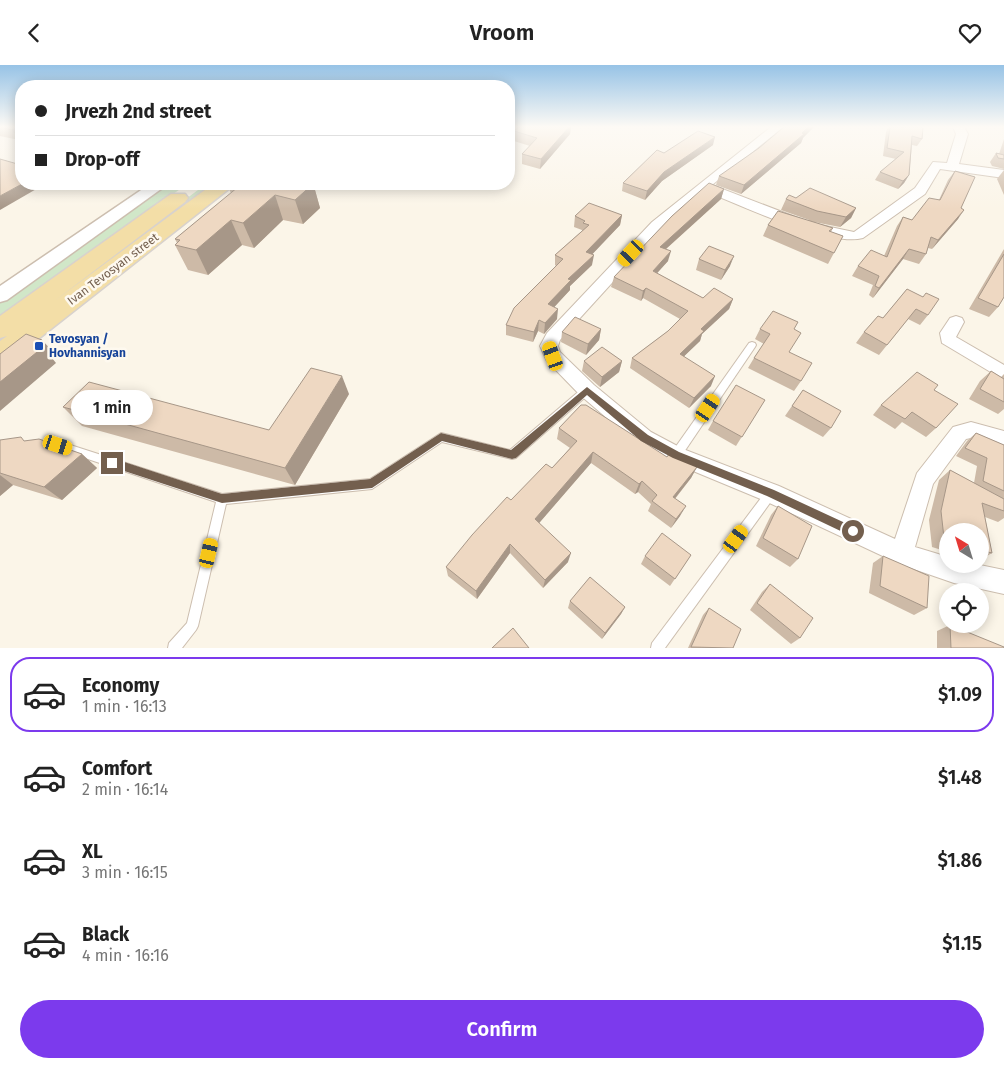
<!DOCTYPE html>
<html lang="en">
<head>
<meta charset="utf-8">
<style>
	:root { --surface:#fff; --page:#f2f2f2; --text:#222; --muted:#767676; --line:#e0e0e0; --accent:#7c3aed }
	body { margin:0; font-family:"Fira Sans",sans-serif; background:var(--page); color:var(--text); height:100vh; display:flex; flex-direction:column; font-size:19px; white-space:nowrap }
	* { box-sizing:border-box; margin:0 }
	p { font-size:16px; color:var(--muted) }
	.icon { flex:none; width:28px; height:28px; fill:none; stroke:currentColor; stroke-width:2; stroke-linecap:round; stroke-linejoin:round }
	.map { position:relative; height:583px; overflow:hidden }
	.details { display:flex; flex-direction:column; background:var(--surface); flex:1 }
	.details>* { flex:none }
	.top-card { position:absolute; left:15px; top:15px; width:500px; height:110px; border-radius:20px; box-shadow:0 2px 12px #0003; display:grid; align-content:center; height:110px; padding:0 20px; background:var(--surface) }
	.needle { width:32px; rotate:322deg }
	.buttons { position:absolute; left:939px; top:458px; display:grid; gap:10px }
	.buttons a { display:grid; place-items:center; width:50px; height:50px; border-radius:50%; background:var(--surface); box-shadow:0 2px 12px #0003; font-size:25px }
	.end { position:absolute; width:22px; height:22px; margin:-11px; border:6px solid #735f4e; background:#fff; box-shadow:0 0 0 2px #fff }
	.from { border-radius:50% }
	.bubble { position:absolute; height:35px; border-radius:18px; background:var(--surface); box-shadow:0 2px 12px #0003; font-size:16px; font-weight:600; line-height:35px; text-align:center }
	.car { position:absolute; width:15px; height:30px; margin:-15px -8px; border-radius:6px; box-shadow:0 0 4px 1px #0007; background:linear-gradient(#f5c518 24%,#345 0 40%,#f5c518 0 76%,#345 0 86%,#f5c518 0) }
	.top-card b { display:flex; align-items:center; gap:18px; height:48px; font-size:19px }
	.top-card b+b { border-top:1px solid var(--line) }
	.top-card i { width:12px; height:12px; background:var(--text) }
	ul { padding:9px 0 0; list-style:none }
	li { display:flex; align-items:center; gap:15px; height:75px; margin:0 10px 8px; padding:0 10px; border:2px solid transparent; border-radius:20px }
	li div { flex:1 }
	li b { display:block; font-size:19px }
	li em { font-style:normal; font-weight:600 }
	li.current { border-color:var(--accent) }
	li>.icon { width:45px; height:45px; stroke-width:1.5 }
	.cta { display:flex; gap:10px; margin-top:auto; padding:10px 20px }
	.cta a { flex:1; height:58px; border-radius:30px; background:var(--accent); color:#fff; font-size:20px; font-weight:600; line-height:58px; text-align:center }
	header { display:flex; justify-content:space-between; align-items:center; height:65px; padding:0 20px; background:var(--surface); font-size:22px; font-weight:600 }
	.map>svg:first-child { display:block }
</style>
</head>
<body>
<header><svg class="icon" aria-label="back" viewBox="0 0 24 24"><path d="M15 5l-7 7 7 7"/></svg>Vroom<svg class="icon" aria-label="heart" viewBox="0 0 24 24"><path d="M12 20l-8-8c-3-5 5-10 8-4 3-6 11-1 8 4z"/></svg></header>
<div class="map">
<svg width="1004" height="583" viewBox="0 0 1004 583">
	<rect width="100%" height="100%" fill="#fbf5e8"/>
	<g fill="#d1e7c8">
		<polygon points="168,119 187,119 0,255 0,237 6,231"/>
		<polygon points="206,119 214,119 0,281 0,273"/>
	</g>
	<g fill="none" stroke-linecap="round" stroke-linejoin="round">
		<defs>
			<g id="service">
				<polygon points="752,277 755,278 756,280 755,282 680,393 676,394 672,393 671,390 672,387 749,278"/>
				<polygon points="587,321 590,322 592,325 590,328 516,393 512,394 442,377 372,424 226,439 198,561 196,565 182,583 168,583 169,578 187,558 216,437 58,384 41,383 40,380 41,377 58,376 222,429 370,414 441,368 510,385 584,322"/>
				<polygon points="771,423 775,425 776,428 775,431 665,583 651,583 652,578 767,425"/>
			</g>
			<g id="minor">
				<path d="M771 62H783L712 120 811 158 854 167 915 123 933 97 947 98 956 69 953 62H964L968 69 959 99 1004 105V113L940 104 925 129 863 173C828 182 740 140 705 126L662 163 560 275 558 281 560 287 594 320 651 367 683 384 779 421 895 474 917 408 953 362 971 357 1004 366V382L971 373 966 374 933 419 915 482 948 492V499H975L1004 505V529L954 518 902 500 763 435 669 396 637 379 580 330 547 296 540 281 547 268 652 157Z"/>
				<polygon points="956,251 962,253 964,257 956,272 1004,300 1004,315 942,278 940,268 950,253"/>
			</g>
			<polygon id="tertiary" points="150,119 168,119 7,235 0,237 0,221"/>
			<polygon id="primary" points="213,119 235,119 9,297 0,300 0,276 7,271 0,273 0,251 171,129 185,129 188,133 185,137 53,237"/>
		</defs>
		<use href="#service" stroke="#ccbeaf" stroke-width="2"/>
		<use href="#minor" stroke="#ccbeaf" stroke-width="2"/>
		<use href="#tertiary" stroke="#ccbeaf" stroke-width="3"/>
		<use href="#primary" stroke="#d8d2cd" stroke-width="3"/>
		<use href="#service" fill="#fff" fill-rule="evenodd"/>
		<use href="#minor" fill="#fff" fill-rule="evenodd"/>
		<use href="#tertiary" fill="#fff" fill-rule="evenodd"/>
		<use href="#primary" fill="#f3dea7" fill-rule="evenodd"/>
	</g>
	<g fill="#cdbaa7">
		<polygon points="0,62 21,62 19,75 0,71"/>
		<polygon points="515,62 571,62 570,69 540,104 522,99 522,89 530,81 514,76 514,66 518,64"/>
		<polygon points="888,62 923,62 922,74 917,81 912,80 909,110 904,118 898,124 875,115 880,107 896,94 883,91 886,67"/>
		<polygon points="803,73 801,78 741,129 716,120 719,111"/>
		<polygon points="1004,74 1004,104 992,101 990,97 996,88 999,89"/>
		<polygon points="713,80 662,116 645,135 622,126 623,118 664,88"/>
		<polygon points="1004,105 1004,130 997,114"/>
		<polygon points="955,106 961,143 958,154 932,184 928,183 926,189 919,199 903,194 873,233 869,230 873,220 852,211 858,201 884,191 897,161 903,152 912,155 939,135 948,115"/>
		<polygon points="227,120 315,125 320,143 303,159 283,155 254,183 242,180 208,210 188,205 175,180 177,178 175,174 231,128"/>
		<polygon points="724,124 721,134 666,184 668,196 657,208 703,233 733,234 729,244 702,269 700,276 684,291 711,321 689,343 630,303 632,293 668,266 680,254 643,233 641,236 611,222 614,212"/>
		<polygon points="796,133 856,143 851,153 840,162 814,157 833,163 831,167 843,171 828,199 763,171 768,160 809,155 781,145 786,134"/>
		<polygon points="622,150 620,160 592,189 592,200 570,221 570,225 554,242 557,254 544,269 538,266 533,277 506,270 506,260 556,201 555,200 555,190 582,166 582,165 574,162 575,151"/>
		<polygon points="1004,184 1004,232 998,242 989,252 969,244"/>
		<polygon points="699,194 730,201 721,215 696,205"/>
		<polygon points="907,224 928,250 920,260 908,254 879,290 856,278 864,267 883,253"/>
		<polygon points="601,264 599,275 586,290 561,277 562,267"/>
		<polygon points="760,264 794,264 789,287 801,316 794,326 748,303 754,293 764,279 755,274"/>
		<polygon points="584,296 622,296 619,307 600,322 582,306"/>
		<polygon points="991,306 1001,312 1004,309 1004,344 998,349 969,334 980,316"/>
		<polygon points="803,325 831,363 823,372 785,351"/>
		<polygon points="934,325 936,363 926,372 902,357 895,364 873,350 881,340"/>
		<polygon points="349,329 295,420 82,361 63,342 269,365"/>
		<polygon points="765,335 736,381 708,365 713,356"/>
		<polygon points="559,363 667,392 697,402 691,413 675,434 680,451 671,463 648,446 651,439 638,427 635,429 591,398 539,458 568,497 543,523 510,488 477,534 448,511 446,502 511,435 552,403 570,383 557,374"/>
		<polygon points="976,368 1004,380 1004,453 998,457 985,452 992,488 980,495 980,466 948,466 948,487 932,482 929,455 939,415 950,405 974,418 977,401 956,391 967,376"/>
		<polygon points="0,375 26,376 82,389 97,403 62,435 13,420 0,431"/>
		<polygon points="778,441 798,494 790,502 756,481 771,450"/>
		<polygon points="691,490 670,521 641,499 645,491"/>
		<polygon points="883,491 927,543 914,550 869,528 873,498"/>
		<polygon points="770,519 800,573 791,579 750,545 762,527"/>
		<polygon points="570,536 625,542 621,549 602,574 568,543"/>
		<polygon points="709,543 733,583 688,583 703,550"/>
		<polygon points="950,560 1004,583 937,583 937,566"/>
	</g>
	<g fill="#a79788">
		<polygon points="18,62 21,62 21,74 19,75 12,65"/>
		<polygon points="569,62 571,62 570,69 540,104 541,94"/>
		<polygon points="808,62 814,62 803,73 801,78 741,129 744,120"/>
		<polygon points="715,72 713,80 662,116 645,135 647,126 664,107"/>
		<polygon points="909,110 904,118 898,124 903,116"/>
		<polygon points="22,119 45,119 0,145 0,131"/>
		<polygon points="295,119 322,119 315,125 320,143 303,159 295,135"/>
		<polygon points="724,124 721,134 657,192 660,182"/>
		<polygon points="275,130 283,155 254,183 243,158"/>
		<polygon points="856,143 851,153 840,162 846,152"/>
		<polygon points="964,145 958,154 932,184 938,175"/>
		<polygon points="622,150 620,160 585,197 586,187"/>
		<polygon points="231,155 242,180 208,210 196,185"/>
		<polygon points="909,184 903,194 873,233 879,223"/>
		<polygon points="671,186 668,196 650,216 653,206"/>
		<polygon points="594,190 592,200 570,221 570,225 547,250 548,239 568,214"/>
		<polygon points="734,191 730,201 721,215 725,205"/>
		<polygon points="646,223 643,233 641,236 643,226"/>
		<polygon points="733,234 729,244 702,269 700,276 676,299 680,289 701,264"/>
		<polygon points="558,244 557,254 544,269 545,258"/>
		<polygon points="539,255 538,266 533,277 534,267"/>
		<polygon points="601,264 599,275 586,290 588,279"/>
		<polygon points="42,275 56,290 52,293 56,298 0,346 0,317 35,280"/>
		<polygon points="622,296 619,307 600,322 602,312"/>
		<polygon points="342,311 349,329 295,420 285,403"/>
		<polygon points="715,311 711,321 689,343 694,333"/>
		<polygon points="593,387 591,398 534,464 535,454"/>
		<polygon points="82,389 97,403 62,435 44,422"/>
		<polygon points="697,402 691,413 668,442 673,432"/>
		<polygon points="0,410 13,420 0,431"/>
		<polygon points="642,416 638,427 635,429 639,419"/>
		<polygon points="686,441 680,451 671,463 676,454"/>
		<polygon points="510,479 510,488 477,534 476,526"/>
		<polygon points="571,488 568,497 543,523 545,515"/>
		<polygon points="625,542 621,549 602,574 605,568"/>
	</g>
	<g fill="#eed8c2" stroke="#a79788">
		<polygon points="0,62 18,62 12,65"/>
		<polygon points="519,62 569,62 541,94 522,89 537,73 514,66"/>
		<polygon points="784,62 808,62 802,68 804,69 744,120 719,111 759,83"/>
		<polygon points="890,62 901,62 903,63 903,62 923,62 922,74 912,71 909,110 903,116 880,107 904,87 887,83"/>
		<polygon points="698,66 715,72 664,107 647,126 623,118 657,85 664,88"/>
		<polygon points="996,88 1004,90 1004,94 998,93"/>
		<polygon points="0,94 21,100 22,119 0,131"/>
		<polygon points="955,106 975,112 961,143 964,145 938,175 931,172 926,189 909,184 879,223 875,221 879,211 858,201 871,185 887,192 903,152 912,155 929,133 940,135"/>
		<polygon points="709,118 724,124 660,182 671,186 653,206 703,233 714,223 733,234 701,264 704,266 680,289 715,311 694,333 632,293 668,266 688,246 646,223 643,226 614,212 672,151"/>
		<polygon points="229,119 313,119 295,135 275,130 243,158 231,155 196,185 175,180 180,175 175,174 238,122 227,120"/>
		<polygon points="810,123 856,143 846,152 817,146 786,134 789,130 796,133"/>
		<polygon points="589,138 622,150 586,187 594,190 568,214 571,215 548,239 558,244 545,258 539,255 534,267 506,260 514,243 563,194 555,190 589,160 583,158 585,156 575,151"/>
		<polygon points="778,146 833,163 829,166 843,171 834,188 768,160"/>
		<polygon points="709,181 734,191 725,205 699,194"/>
		<polygon points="1004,189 1004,232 998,242 978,233"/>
		<polygon points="907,224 923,232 926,228 939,234 928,250 916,244 887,280 864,267 878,251 883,253"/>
		<polygon points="773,246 798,257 794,264 801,268 789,287 812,298 801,316 754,293 770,269 760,264"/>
		<polygon points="575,252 601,264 588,279 562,267"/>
		<polygon points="26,269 42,275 35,280 42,283 0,317 0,289"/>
		<polygon points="602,282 622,296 602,312 584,296"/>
		<polygon points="311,303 342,311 285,403 63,342 89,317 269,365"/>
		<polygon points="991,306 1004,314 1004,337 980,324"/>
		<polygon points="917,307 938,320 934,325 958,339 936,363 912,347 905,354 881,340"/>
		<polygon points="736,320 765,335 742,372 713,356"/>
		<polygon points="803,325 841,346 831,363 792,341"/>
		<polygon points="581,340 586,340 667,392 671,386 697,402 673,432 686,441 676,454 652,436 657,430 642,416 639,419 593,387 535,454 571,488 545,515 510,479 476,526 446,502 472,470 507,432 511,435 546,399 552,403 577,376 559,363"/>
		<polygon points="976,368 1004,380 1004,426 983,416 987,393 965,383"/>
		<polygon points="21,372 24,376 39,374 82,389 44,422 0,408 0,375"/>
		<polygon points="950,405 1004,434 1004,446 982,438 992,488 980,485 980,466 948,466 948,474 944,473 941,446"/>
		<polygon points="778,441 812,461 798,494 763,473"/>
		<polygon points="662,468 691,490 675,514 645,491"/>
		<polygon points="883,491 929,511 927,543 880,521"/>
		<polygon points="590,512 625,542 605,568 570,536"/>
		<polygon points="770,519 813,553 800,573 757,538"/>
		<polygon points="709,543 741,564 733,583 691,582"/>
		<polygon points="950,560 1004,582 1004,583 951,583"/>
		<polygon points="513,563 529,583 492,583"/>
	</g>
	<linearGradient id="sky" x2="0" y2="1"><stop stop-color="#97c3e6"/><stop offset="0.43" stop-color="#fdfaf5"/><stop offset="1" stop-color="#fdfaf5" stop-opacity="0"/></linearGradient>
	<rect width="1004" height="144" fill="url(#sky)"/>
	<polygon fill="#735f4e" points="587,322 648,370 679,387 774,425 856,463 856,470 849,470 767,431 673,393 641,376 587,330 516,393 512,394 442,376 372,423 222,438 112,402 108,398 112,393 222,429 370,414 441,368 511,385"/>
	<rect fill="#1a4fb4" stroke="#fef9ef" stroke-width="2" x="34" y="276" width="10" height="10" rx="2.5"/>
	<g text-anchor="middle" stroke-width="5" stroke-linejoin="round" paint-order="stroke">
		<g font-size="12" fill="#735f4e" stroke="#fef9ef">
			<text transform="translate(113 204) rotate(-37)" y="4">Ivan Tevosyan street</text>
		</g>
		<g font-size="12" font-weight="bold" fill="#164399" stroke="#fef9ef" text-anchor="start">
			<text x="49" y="278">Tevosyan /<tspan x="49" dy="14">Hovhannisyan</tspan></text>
		</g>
	</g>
</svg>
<div class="buttons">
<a><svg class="needle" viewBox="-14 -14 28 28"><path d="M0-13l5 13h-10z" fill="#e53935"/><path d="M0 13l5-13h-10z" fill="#767676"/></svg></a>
<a><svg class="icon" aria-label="locate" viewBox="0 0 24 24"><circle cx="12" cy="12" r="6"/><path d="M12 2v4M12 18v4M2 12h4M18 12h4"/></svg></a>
</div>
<i class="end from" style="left:853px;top:466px"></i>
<i class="end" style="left:112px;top:398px"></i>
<div class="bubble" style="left:71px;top:325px;width:82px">1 min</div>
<i class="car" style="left:631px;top:188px;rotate:223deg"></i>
<i class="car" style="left:553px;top:291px;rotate:340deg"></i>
<i class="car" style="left:708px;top:343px;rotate:34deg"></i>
<i class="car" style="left:58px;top:380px;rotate:108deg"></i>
<i class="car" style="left:736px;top:474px;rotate:36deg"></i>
<i class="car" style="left:209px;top:488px;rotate:13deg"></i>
<div class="top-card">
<b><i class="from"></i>Jrvezh 2nd street</b>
<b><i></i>Drop-off</b>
</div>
</div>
<section class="details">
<ul>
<li class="current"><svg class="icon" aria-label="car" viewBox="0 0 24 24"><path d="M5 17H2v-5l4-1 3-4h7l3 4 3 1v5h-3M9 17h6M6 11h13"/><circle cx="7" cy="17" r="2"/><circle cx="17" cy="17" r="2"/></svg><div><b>Economy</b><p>1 min · 16:13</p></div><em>$1.09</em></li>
<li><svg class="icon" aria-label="car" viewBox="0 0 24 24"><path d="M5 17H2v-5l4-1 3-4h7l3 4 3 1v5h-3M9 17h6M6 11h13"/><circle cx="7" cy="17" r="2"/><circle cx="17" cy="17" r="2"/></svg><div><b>Comfort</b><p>2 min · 16:14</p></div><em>$1.48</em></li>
<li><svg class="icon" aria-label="car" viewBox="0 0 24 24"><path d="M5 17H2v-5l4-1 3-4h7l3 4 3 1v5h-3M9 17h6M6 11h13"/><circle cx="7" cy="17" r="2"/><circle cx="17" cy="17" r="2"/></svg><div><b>XL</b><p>3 min · 16:15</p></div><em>$1.86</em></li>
<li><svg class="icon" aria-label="car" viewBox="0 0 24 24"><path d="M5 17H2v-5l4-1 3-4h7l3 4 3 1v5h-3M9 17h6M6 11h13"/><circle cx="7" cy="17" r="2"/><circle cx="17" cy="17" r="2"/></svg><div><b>Black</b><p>4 min · 16:16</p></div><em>$1.15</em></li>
</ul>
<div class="cta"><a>Confirm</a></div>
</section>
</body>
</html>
